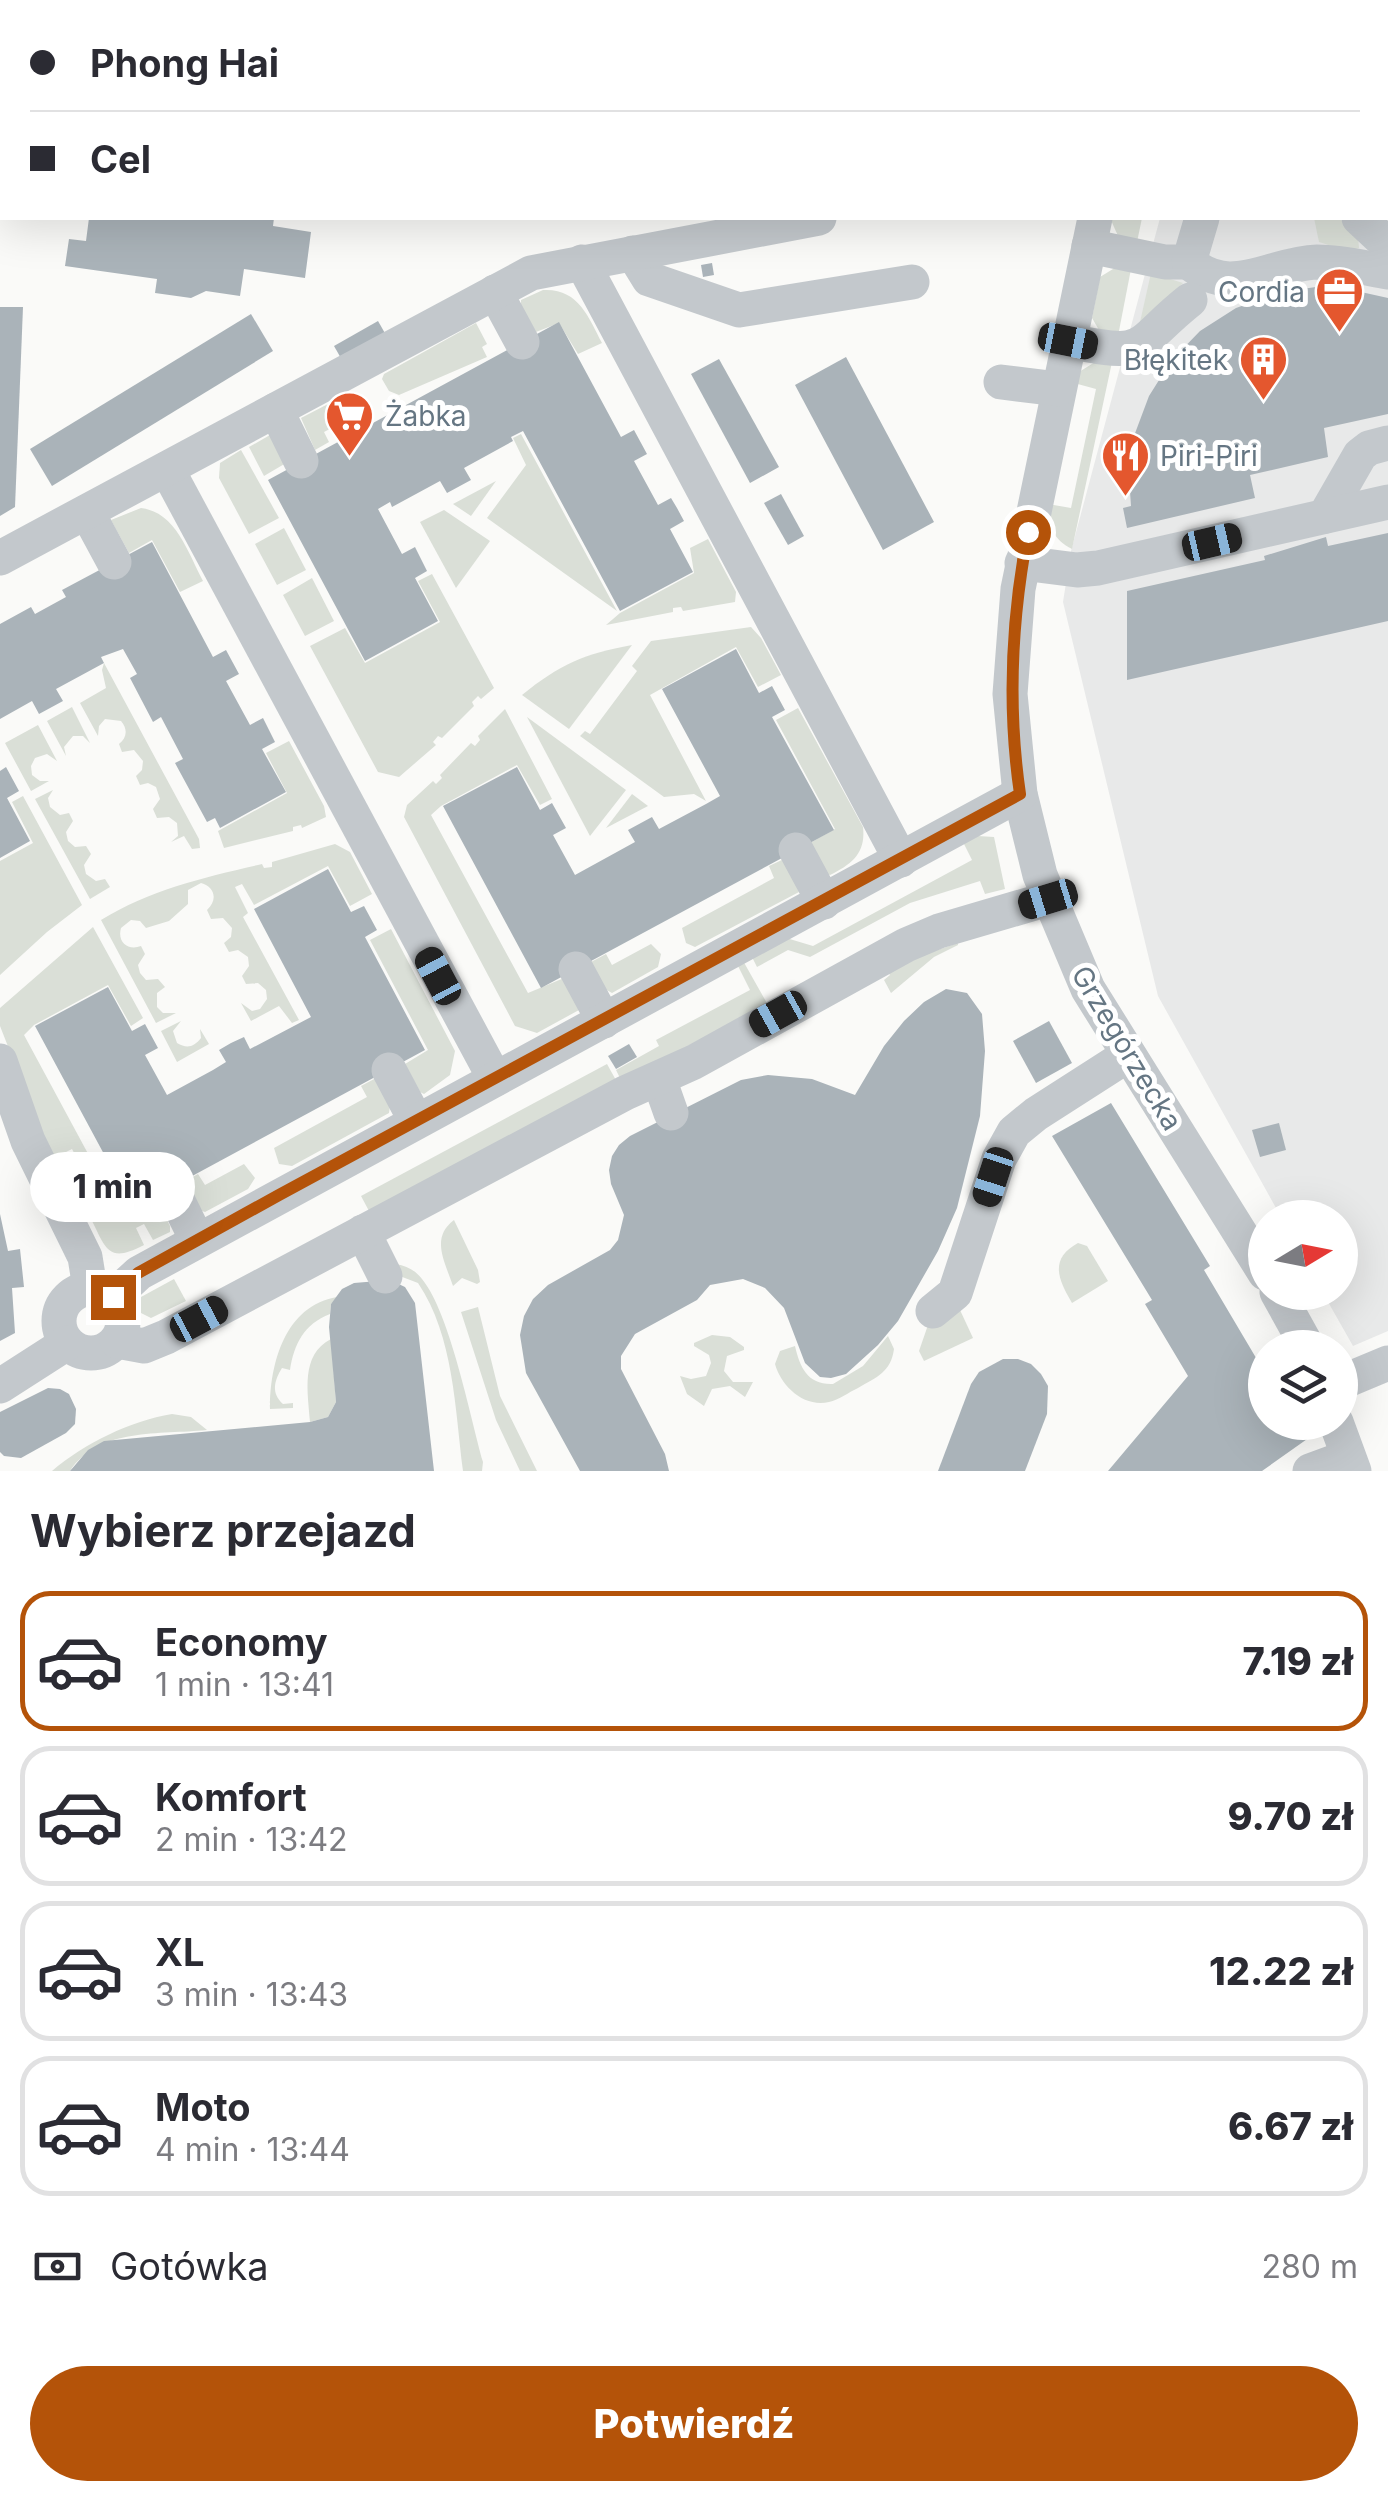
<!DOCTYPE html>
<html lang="pl">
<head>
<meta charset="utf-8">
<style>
	:root { --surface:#fff; --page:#f7f7f7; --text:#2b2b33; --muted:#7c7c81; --line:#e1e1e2; --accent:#b45309 }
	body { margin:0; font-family:Inter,sans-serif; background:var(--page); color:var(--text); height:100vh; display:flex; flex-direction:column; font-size:38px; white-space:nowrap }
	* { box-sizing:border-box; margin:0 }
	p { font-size:32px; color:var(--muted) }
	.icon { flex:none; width:55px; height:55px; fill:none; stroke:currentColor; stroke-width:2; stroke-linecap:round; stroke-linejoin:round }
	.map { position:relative; height:1471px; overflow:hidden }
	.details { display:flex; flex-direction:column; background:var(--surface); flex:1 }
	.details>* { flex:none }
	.hud { position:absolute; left:0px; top:0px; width:1390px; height:220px; box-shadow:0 10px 40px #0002; display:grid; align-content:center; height:220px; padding:0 30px; background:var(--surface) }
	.needle { width:65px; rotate:80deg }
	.buttons { position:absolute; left:1248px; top:1200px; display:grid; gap:20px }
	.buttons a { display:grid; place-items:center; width:110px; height:110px; border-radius:50%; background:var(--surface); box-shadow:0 10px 40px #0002; font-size:50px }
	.end { position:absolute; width:45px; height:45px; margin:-22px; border:12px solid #b45309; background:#fff; box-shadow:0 0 0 5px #fff }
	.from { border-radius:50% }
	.bubble { position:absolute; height:70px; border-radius:35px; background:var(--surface); box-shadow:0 10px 40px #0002; font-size:32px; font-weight:800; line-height:70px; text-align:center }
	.car { position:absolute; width:30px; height:60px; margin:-30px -15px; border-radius:12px; box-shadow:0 0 8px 2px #0007; background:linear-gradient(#222 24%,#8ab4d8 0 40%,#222 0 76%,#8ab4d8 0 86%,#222 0) }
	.hud b { display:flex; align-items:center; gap:35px; height:95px; font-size:38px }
	.hud b+b { border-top:2px solid var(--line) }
	.hud i { width:25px; height:25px; background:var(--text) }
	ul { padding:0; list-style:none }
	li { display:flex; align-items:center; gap:30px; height:140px; margin:0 20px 15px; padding:0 10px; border:5px solid var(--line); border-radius:30px }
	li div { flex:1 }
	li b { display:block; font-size:38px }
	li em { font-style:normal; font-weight:800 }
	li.current { border-color:var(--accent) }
	li>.icon { width:90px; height:90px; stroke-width:1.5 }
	h2 { padding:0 30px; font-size:45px; line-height:120px }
	.pay { display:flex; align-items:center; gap:25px; height:110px; padding:0 30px; font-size:38px }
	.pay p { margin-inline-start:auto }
	.primary-button { display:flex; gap:20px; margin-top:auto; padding:20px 30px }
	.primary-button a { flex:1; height:115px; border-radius:60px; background:var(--accent); color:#fff; font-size:40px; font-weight:800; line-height:115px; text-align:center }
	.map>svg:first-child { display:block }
</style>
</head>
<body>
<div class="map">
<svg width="1388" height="1471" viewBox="0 0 1388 1471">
	<rect width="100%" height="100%" fill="#fafaf8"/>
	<polygon fill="#e8e9e9" points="1388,184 1388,1331 1353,1346 1323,1293 1340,1292 1340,1218 1281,1217 1158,996 1063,602 1071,551 1160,218 1388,218"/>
	<g fill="#dadfd7">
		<polygon points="1110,218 1142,218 1137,242 1118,236"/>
		<polygon points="1314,218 1339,218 1358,236 1359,248 1347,251 1319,242"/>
		<polygon points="1113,269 1131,269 1118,336 1099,330 1092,318 1100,277"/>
		<polygon points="1151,273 1183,283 1140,322"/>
		<path d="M543 290C578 288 588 316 602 343L578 354 559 323 536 332 521 306V300Z"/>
		<polygon points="476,323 487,344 482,347 487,357 399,395 389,391 382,379 384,374"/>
		<path d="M1095 362H1112L1072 549C1053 540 1047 524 1048 504L1071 508 1096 389 1074 383 1079 372Z"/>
		<polygon points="328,404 339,424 324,432 329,442 315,450 301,418"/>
		<polygon points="521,434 617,611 487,518 526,465 513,438"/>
		<polygon points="270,435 286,463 264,476 249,447"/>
		<polygon points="241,450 279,518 249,534 219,478 220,463"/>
		<polygon points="496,481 471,516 453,504"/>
		<path d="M141 508C176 512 188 553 203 581L180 592 152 540 129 553 111 520Z"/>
		<polygon points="444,510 490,541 456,588 420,522"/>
		<polygon points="284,528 306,570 277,585 255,544"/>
		<polygon points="708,539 736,592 735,602 683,611 681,607 673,608 673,612 606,625 620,613 694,573 690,548"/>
		<polygon points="432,574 494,688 481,699 478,696 472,702 474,706 442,738 438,736 433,742 436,745 399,777 378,772 310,646 345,628 365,663 440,622 418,581"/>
		<polygon points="312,578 334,621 305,636 283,595"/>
		<polygon points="751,627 761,638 781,675 758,687 736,647 650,695 706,801 694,794 664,797 580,736 585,731 590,734 637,671 632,666 651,641"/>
		<path d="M632 645 569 729 522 695C560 664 584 654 632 645Z"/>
		<path d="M104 663 199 839 200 848 192 849 184 836 171 842 178 836 177 823 169 817 157 818 153 809 160 799 156 787 148 783 140 785 136 776 142 770 143 761 134 750 122 752 119 744C127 738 128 729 121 721L105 719 99 726 98 736 80 703 106 688 102 670Z"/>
		<polygon points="72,707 90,743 83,736 73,736 64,747 66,756 47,721"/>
		<path d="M798 708 863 827C866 853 852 864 830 875L825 873 810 843 835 829 776 720Z"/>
		<polygon points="505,709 552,799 540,805 517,765 441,806 431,815 528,993 564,978 579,1010 537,1033 515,1026 404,817 407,805 433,781 436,784 442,778 440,775 471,743 475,746 480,740 478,736"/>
		<polygon points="527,717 626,790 590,836"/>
		<polygon points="38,725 57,761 47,754 35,758 31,766 32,775 40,781 49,781 31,791 5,743"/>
		<polygon points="289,741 324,806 326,817 302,828 301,825 293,827 293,831 224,848 218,831 287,793 266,753"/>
		<polygon points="53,790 48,798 50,807 60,815 69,813 73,821 66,832 68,841 75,847 86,846 91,854 84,865 86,874 96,881 105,879 110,887 90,899 35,799"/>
		<polygon points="632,794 648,806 606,828"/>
		<polygon points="23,796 82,905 47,932 0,975 0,861 33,843 12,802"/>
		<polygon points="978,836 994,837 1005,889 985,894 980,881 910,903 810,957 788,950 757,967 751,955 783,937 813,946 972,860 962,840"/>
		<path d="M335 844 350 852 372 894 350 906 328 866 254 905 242 884 235 887 248 913 243 917 299 1020 292 1023 279 1006 251 1021 241 1003 252 1011 260 1009 267 999 266 990 258 983 246 984 242 976 249 966 248 957 238 950 229 952 224 943 231 937 232 928 223 918 211 919 207 910C218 900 215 887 201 883L188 890V904L169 921 146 928 140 921 131 920 121 928C117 942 128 951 141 946L145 954 138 965 140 973 146 980 158 979 165 987 157 993V1007L163 1013H176L156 1023 101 920C151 889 206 877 262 864L264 868 272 867V862Z"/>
		<polygon points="784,859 799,892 695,947 686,943 682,928 774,878 769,866"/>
		<path d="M93 927 143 1018 131 1026 108 985 34 1025 24 1035 120 1213 157 1200 170 1226V1232L153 1240 144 1224 136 1228 144 1245C106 1265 106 1247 89 1215L103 1207 72 1149 52 1159 0 1026V1008Z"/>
		<polygon points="391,929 455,1051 450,1075 424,1094 420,1092 405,1064 428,1050 370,940"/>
		<polygon points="958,943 958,945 934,957 891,993 884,980 890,975 887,971 896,964"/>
		<polygon points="651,944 661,954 658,967 612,993 605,989 591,962 606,954 612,965"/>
		<polygon points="742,959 768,1005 621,1080 616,1070 659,1046 656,1040 750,990 736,962"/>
		<path d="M181 1021 173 1031 177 1043C187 1049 194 1047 201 1038L200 1029 209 1044 177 1062 161 1031Z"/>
		<polygon points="607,1064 617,1082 369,1211 361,1196"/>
		<polygon points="376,1078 390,1106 389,1113 292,1166 279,1164 274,1148 367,1097 361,1086"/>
		<polygon points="244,1164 255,1178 248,1189 205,1212 199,1210 184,1182 198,1174 205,1185"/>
		<path d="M454 1220 478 1270 480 1282 477 1284 462 1278 453 1286C445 1262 430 1238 454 1220Z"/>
		<path d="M1078 1243 1087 1246 1108 1281 1072 1303C1058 1279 1049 1259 1078 1243Z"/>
		<path d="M396 1264C407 1266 415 1270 422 1279 450 1313 470 1416 483 1462L482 1471H463C455 1410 454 1336 418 1283L397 1275Z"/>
		<polygon points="174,1279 186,1301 151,1318 141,1313 138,1304 141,1297"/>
		<path d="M337 1297 331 1304 330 1314C304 1324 294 1344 290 1370L282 1368C274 1381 271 1393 283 1404L293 1403V1408L270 1409C270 1363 285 1306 337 1297Z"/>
		<polygon points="478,1307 500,1396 537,1471 520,1471 496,1420 461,1312"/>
		<polygon points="960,1310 973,1338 924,1361 919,1351 928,1325"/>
		<polygon points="712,1335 730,1337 744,1347 744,1350 727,1356 724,1371 733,1382 753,1382 745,1397 730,1386 712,1389 704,1406 687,1394 680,1376 691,1379 706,1376 711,1363 709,1355 694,1346 694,1343"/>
		<path d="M888 1336 894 1349C891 1372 877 1377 858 1388 849 1392 839 1400 829 1402 804 1408 781 1386 775 1364L780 1351 795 1346C800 1368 808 1385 833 1384L863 1366Z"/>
		<path d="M331 1339 336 1402 328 1417 310 1422C308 1392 300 1355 331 1339Z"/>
		<path d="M172 1414 191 1417 207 1430C160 1435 99 1427 70 1471H52C85 1443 130 1421 172 1414Z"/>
	</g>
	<g fill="#aab3b9">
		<polygon points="89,218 274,218 273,226 311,232 305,278 244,269 240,296 206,291 191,298 155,293 157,279 65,266 69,239 86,241"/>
		<polygon points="712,263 714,275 703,277 701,265"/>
		<polygon points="1316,287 1343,288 1388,298 1388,414 1324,428 1328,457 1250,475 1255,498 1127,528 1123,508 1131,506 1129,477 1134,436 1149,396 1171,361 1200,331 1236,308 1281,292"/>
		<polygon points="0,307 23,307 15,507 0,516"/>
		<polygon points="251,314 273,351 52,486 30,449"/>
		<polygon points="378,321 386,335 342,360 334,346"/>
		<polygon points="559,322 621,437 634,430 647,454 634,461 658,505 671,498 677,508 684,521 670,529 693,572 620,611 523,431 511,437 513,441 464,468 471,480 447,493 440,481 392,507 390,502 378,509 402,554 415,547 427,571 415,578 438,621 365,661 268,480"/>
		<polygon points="846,357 934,522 883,550 795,385"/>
		<polygon points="719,359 779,467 750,483 691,374"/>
		<polygon points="781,494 804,536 788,545 764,503"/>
		<polygon points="1388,533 1388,621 1127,680 1127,591 1265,560 1264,556 1326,537 1328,546"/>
		<polygon points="152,542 213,657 226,650 239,674 226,681 250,725 263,718 275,742 262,749 286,792 220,828 215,818 207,822 175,763 183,759 161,717 153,722 130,678 137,674 123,649 101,657 104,663 56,689 63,701 39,714 32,701 0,719 0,624 31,607 35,614 66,597 62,590"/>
		<polygon points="736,649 759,693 772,686 785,710 772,717 834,830 541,988 443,806 517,767 540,810 552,803 566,828 553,835 575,875 635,842 628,830 652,817 659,829 706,804 720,796 662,689"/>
		<polygon points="6,767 19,791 7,798 30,841 0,858 0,771"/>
		<polygon points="328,869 351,912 364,906 377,930 365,937 425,1050 133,1208 35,1026 108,987 132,1031 145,1024 158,1048 145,1055 167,1095 213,1070 226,1062 219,1050 231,1043 244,1037 250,1049 311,1017 254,909"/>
		<polygon points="946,989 967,993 982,1014 985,1051 980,1116 957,1208 938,1251 898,1321 878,1345 846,1374 831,1378 820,1377 805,1363 784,1308 765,1288 743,1279 710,1285 697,1300 635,1334 621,1356 621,1369 665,1454 669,1471 580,1471 526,1373 520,1335 524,1316 533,1299 548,1285 610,1250 618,1240 624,1215 611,1184 609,1170 612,1156 619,1145 630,1136 741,1080 768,1075 812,1079 855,1095 884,1046 904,1021 924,1002"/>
		<polygon points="1049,1021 1072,1063 1036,1083 1013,1041"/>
		<polygon points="629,1044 637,1057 616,1069 608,1056"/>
		<polygon points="1111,1103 1210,1266 1204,1270 1265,1373 1265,1422 1301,1422 1310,1437 1262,1471 1108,1471 1188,1376 1145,1304 1152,1300 1052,1136"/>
		<polygon points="1279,1123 1286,1150 1260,1157 1252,1130"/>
		<polygon points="0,1214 8,1251 20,1249 24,1287 12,1288 15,1333 0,1341"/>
		<polygon points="390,1280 405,1287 415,1303 434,1471 70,1471 88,1450 104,1441 310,1422 328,1417 336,1402 329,1327 331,1304 342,1289 354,1283"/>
		<polygon points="1003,1359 1018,1359 1031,1364 1041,1374 1048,1386 1047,1414 1025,1471 938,1471 971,1384 979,1372"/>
		<polygon points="48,1388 60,1389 69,1394 76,1409 75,1424 66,1433 21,1458 4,1456 0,1452 0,1412"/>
	</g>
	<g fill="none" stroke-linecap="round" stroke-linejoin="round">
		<defs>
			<g id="major">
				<polyline points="1364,0 1367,2"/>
				<polyline points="206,2 212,0"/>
				<polyline points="419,2 427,0"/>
				<polyline points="0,97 2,95"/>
				<polyline points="0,188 2,186"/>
			</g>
		</defs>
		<use href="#major" stroke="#b5babe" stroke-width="49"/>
		<g stroke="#c3c8cc" stroke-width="35">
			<polyline points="592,2 605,0"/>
			<polyline points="1136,2 1136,0"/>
			<polyline points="1095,218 1018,589 1010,694 1020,794 1040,875 1088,989 1265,1273"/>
			<polyline points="1359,218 1388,245"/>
			<polyline points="1089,246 1165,262 1189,262 1202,218"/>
			<polyline points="633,253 649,279 739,310 912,282"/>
			<polyline points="582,262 901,860"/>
			<path d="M1189 262C1230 299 1268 264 1317 262 1341 262 1365 268 1388 272"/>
			<polyline points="495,292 522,342"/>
			<path d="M1068 341C1151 358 1131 347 1190 300"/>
			<polyline points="1001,382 1058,389"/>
			<polyline points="276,410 301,461"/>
			<polyline points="167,469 495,1079"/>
			<polyline points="87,512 114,562"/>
			<polyline points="1325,516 1360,455 1369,448 1388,443"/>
			<polyline points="0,558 531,273 819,218"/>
			<polyline points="1022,563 1077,570 1098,568 1388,502"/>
			<polyline points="796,850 824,902"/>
			<polyline points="576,969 604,1021"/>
			<polyline points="0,1061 28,1141 85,1257 90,1288"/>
			<polyline points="389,1070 416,1121"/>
			<polyline points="659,1079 671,1113"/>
			<polyline points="171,1187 197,1240"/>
			<polyline points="363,1232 385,1276"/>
			<circle cx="91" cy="1321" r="32"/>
			<polyline points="1277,1292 1308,1348"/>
			<polyline points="113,1297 139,1273 1020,794"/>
			<polyline points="933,1311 955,1293 999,1159 1014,1132 1036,1114 1128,1055"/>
			<polyline points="117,1341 144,1346 166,1337 625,1093 694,1062 906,945 939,931 1048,899"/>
			<polyline points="1340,1383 1388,1363"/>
			<polyline points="0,1386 67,1343"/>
			<polyline points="1336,1422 1354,1471"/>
			<polyline points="1310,1471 1348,1457"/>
		</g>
		<use href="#major" stroke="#fff" stroke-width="45"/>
		<g stroke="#a2aab0" stroke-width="2.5">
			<polyline points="272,2 278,0"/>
			<polyline points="317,2 323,0"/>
			<polyline points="0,130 2,129"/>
			<polyline points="0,149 2,148"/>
		</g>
	</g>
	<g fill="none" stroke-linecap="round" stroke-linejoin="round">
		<path stroke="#b45309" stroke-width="12" d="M113 1297 138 1273 279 1195 1020 794C1007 705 1011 621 1028 532"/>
	</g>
	<defs>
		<symbol id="office-pin" viewBox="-11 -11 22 30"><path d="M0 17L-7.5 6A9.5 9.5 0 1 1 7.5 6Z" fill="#e4572e" stroke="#fff"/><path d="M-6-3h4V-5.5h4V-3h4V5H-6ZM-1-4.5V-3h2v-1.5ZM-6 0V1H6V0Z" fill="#fff"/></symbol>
		<symbol id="building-pin" viewBox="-11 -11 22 30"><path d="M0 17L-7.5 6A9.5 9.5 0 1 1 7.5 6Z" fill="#e4572e" stroke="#fff"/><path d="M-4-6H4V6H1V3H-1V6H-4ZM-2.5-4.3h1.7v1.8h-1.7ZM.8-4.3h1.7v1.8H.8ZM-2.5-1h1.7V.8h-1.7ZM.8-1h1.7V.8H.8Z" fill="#fff"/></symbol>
		<symbol id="supermarket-pin" viewBox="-11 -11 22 30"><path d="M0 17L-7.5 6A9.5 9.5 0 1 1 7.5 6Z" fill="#e4572e" stroke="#fff"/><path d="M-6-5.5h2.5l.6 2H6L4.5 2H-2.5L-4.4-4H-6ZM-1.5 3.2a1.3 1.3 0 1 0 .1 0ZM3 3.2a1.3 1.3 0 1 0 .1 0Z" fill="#fff"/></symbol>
		<symbol id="restaurant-pin" viewBox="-11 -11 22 30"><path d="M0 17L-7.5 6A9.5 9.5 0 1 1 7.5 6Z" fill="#e4572e" stroke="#fff"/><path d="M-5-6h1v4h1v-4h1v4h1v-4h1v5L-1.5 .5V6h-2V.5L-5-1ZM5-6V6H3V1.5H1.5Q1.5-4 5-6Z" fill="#fff"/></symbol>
	</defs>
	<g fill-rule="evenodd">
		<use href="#office-pin" x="1312" y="264" width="55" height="75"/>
		<use href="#building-pin" x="1236" y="332" width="55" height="75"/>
		<use href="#supermarket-pin" x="322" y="388" width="55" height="75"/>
		<use href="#restaurant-pin" x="1098" y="428" width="55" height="75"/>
	</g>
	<g text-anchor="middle" stroke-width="10" stroke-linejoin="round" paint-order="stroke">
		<g font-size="28" fill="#657683" stroke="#fff" text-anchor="end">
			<text x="1305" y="302">Cordia</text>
			<text x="1228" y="370">Błękitek</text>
			<text x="385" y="426" text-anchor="start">Żabka</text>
			<text x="1160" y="466" text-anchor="start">Piri-Piri</text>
		</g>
		<g font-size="28" fill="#657683" stroke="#fff">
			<text transform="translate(1127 1048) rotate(59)" y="10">Grzegórzecka</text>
		</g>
	</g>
</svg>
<div class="buttons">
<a><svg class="needle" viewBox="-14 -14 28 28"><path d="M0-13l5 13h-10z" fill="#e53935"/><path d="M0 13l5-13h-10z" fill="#7c7c81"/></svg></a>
<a><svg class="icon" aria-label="layers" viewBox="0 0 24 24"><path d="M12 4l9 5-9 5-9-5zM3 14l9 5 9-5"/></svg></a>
</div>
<i class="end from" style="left:1028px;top:532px"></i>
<i class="end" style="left:113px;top:1297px"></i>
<div class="bubble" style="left:30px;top:1152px;width:165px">1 min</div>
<i class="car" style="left:1068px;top:341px;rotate:101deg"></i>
<i class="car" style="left:1212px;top:542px;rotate:77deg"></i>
<i class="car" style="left:1048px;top:899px;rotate:253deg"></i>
<i class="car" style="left:438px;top:976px;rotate:332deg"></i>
<i class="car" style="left:778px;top:1014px;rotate:241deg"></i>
<i class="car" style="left:993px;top:1177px;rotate:198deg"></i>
<i class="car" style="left:199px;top:1319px;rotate:62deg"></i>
<div class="hud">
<b><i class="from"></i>Phong Hai</b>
<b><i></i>Cel</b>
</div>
</div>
<section class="details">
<h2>Wybierz przejazd</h2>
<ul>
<li class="current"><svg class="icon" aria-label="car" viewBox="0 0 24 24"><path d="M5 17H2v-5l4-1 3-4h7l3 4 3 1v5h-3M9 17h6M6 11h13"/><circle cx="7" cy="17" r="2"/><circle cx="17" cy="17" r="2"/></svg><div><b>Economy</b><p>1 min · 13:41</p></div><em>7.19 zł</em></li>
<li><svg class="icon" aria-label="car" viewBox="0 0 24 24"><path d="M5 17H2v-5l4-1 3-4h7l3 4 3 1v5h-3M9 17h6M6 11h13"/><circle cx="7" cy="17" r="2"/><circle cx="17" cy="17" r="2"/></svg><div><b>Komfort</b><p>2 min · 13:42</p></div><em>9.70 zł</em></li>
<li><svg class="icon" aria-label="car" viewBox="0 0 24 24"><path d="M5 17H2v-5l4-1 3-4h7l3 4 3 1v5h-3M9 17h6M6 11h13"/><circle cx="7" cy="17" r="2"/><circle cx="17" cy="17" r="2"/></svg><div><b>XL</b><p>3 min · 13:43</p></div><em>12.22 zł</em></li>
<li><svg class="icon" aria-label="car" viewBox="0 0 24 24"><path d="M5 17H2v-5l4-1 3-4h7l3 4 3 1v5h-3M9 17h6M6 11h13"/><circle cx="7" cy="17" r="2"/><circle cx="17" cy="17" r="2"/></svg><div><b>Moto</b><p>4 min · 13:44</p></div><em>6.67 zł</em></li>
</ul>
<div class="pay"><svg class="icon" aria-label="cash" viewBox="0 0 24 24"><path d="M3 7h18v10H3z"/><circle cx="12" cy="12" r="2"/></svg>Gotówka<p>280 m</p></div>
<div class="primary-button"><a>Potwierdź</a></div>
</section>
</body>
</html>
